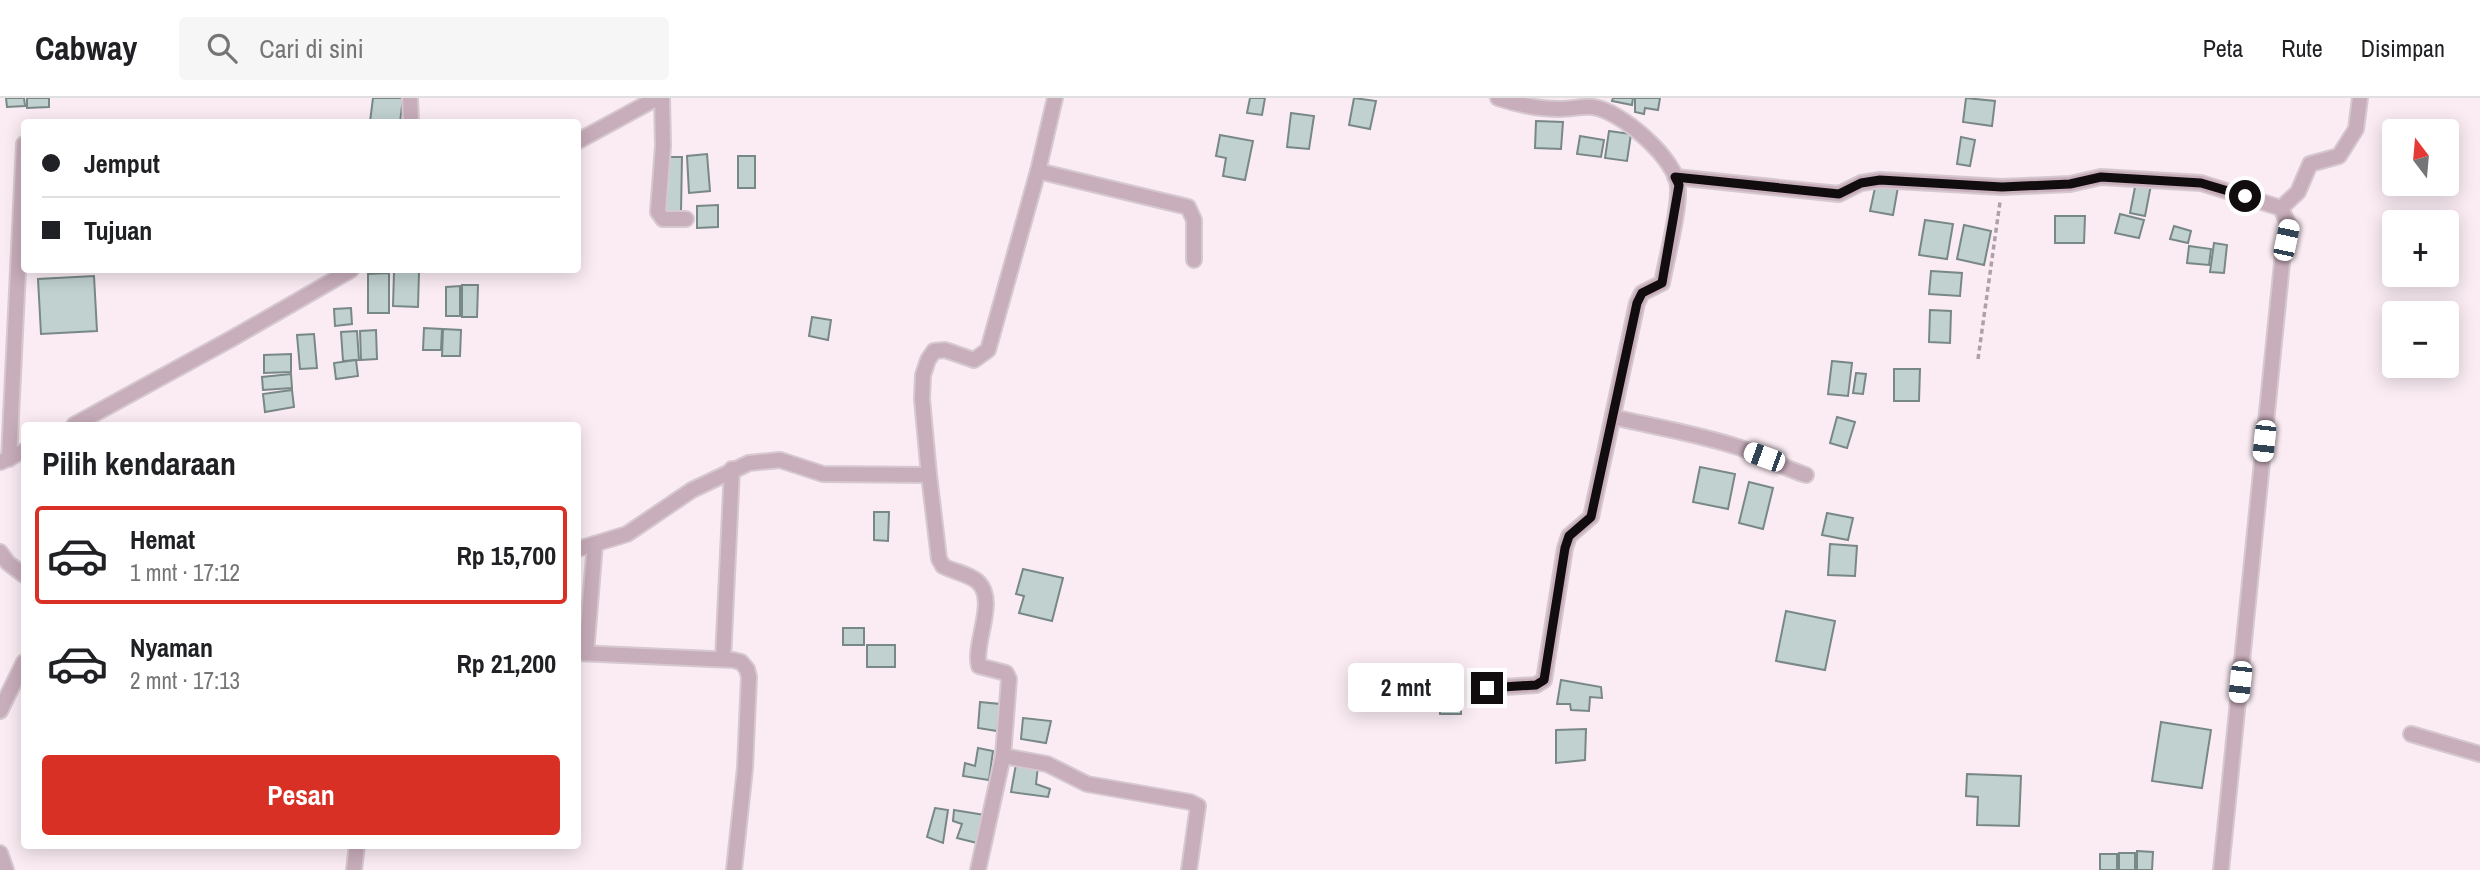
<!DOCTYPE html>
<html lang="id">
<head>
<meta charset="utf-8">
<style>
	:root { --surface:#fff; --page:#f6f6f6; --text:#202124; --muted:#757577; --line:#e0e0e0; --accent:#d93025 }
	body { margin:0; font-family:"Archivo Narrow",sans-serif; background:var(--page); color:var(--text); height:100vh; display:flex; flex-direction:column; font-size:26px; white-space:nowrap }
	* { box-sizing:border-box; margin:0 }
	p { font-size:23px; color:var(--muted) }
	.icon { flex:none; width:38px; height:38px; fill:none; stroke:currentColor; stroke-width:2; stroke-linecap:round; stroke-linejoin:round }
	.map { position:relative; flex:1; overflow:hidden }
	.sheet { position:absolute; left:21px; top:324px; width:560px; height:427px; display:flex; flex-direction:column; background:var(--surface); border-radius:7px; box-shadow:0 4px 18px #0003 }
	.sheet>* { flex:none }
	.hud { position:absolute; left:21px; top:21px; width:560px; height:154px; border-radius:7px; box-shadow:0 4px 18px #0003; display:grid; align-content:center; height:154px; padding:0 21px; background:var(--surface) }
	.needle { width:46px; rotate:344deg }
	.buttons { position:absolute; left:2382px; top:21px; display:grid; gap:14px }
	.buttons a { display:grid; place-items:center; width:77px; height:77px; border-radius:7px; background:var(--surface); box-shadow:0 4px 18px #0003; font-size:35px }
	.end { position:absolute; width:32px; height:32px; margin:-16px; border:9px solid #110d0f; background:#fff; box-shadow:0 0 0 4px #fff }
	.from { border-radius:50% }
	.bubble { position:absolute; height:49px; border-radius:7px; background:var(--surface); box-shadow:0 4px 18px #0003; font-size:23px; font-weight:800; line-height:49px; text-align:center }
	.car { position:absolute; width:21px; height:42px; margin:-21px -10px; border-radius:9px; box-shadow:0 0 5px 2px #0007; background:linear-gradient(#fff 24%,#345 0 40%,#fff 0 76%,#345 0 86%,#fff 0) }
	.hud b { display:flex; align-items:center; gap:24px; height:66px; font-size:26px }
	.hud b+b { border-top:2px solid var(--line) }
	.hud i { width:18px; height:18px; background:var(--text) }
	ul { padding:0; list-style:none }
	li { display:flex; align-items:center; gap:21px; height:98px; margin:0 14px 10px; padding:0 7px; border:4px solid transparent; border-radius:7px }
	li div { flex:1 }
	li b { display:block; font-size:26px }
	li em { font-style:normal; font-weight:800 }
	li.current { border-color:var(--accent) }
	li>.icon { width:63px; height:63px; stroke-width:1.5 }
	h2 { padding:0 21px; font-size:32px; line-height:84px }
	.cta { display:flex; gap:14px; margin-top:auto; padding:14px 21px }
	.cta a { flex:1; height:80px; border-radius:7px; background:var(--accent); color:#fff; font-size:28px; font-weight:800; line-height:80px; text-align:center }
	header { display:flex; align-items:center; gap:42px; box-sizing:border-box; height:98px; padding:0 35px; background:var(--surface); border-bottom:2px solid var(--line) }
	header strong { font-size:33px }
	nav { display:flex; gap:38px; margin-inline-start:auto; font-size:24px }
	.search { width:490px; height:63px; background:var(--page); display:flex; align-items:center; gap:18px; box-sizing:border-box; padding:0 24px; border-radius:7px; color:var(--muted); font-size:26px }
	.map>svg:first-child { display:block }
</style>
</head>
<body>
<header>
<strong>Cabway</strong>
<div class="search"><svg class="icon" aria-label="search" viewBox="0 0 24 24"><circle cx="10" cy="10" r="6"/><path d="M15 15l6 6"/></svg>Cari di sini</div>
<nav><a>Peta</a><a>Rute</a><a>Disimpan</a></nav>
</header>
<div class="map">
<svg width="2480" height="772" viewBox="0 0 2480 772">
	<rect width="100%" height="100%" fill="#fbecf4"/>
	<g fill="#c0d1cf" stroke="#788886" stroke-width="2">
		<polygon points="6,0 24,0 25,8 7,9"/>
		<polygon points="27,0 49,0 49,9 27,10"/>
		<polygon points="373,0 403,0 400,24 370,24"/>
		<polygon points="1250,0 1265,0 1262,17 1247,15"/>
		<polygon points="1354,0 1376,3 1370,31 1349,27"/>
		<polygon points="1613,0 1633,0 1632,7 1612,3"/>
		<polygon points="1635,0 1660,0 1658,12 1645,10 1644,16 1635,14"/>
		<polygon points="1966,0 1995,3 1992,28 1963,24"/>
		<polygon points="1291,15 1314,18 1309,51 1287,49"/>
		<polygon points="1536,23 1563,24 1561,51 1535,50"/>
		<polygon points="1609,33 1631,36 1627,63 1605,60"/>
		<polygon points="1220,37 1253,43 1245,82 1223,78 1226,60 1216,58"/>
		<polygon points="1580,38 1604,42 1601,59 1577,56"/>
		<polygon points="1961,39 1975,42 1970,68 1957,66"/>
		<polygon points="707,56 710,93 689,95 687,58"/>
		<rect x="738" y="58" width="17" height="32"/>
		<polygon points="663,59 682,59 681,114 663,114"/>
		<polygon points="2136,84 2151,87 2145,118 2130,115"/>
		<polygon points="1876,85 1898,89 1893,117 1870,113"/>
		<polygon points="718,107 718,129 697,130 697,108"/>
		<polygon points="2120,116 2144,122 2139,140 2115,135"/>
		<polygon points="2055,118 2085,118 2084,145 2055,145"/>
		<polygon points="1925,122 1953,126 1947,161 1919,157"/>
		<polygon points="1964,127 1991,133 1984,167 1957,161"/>
		<polygon points="2174,128 2191,133 2188,145 2170,141"/>
		<polygon points="2214,145 2227,147 2224,175 2210,174"/>
		<polygon points="2189,148 2211,151 2209,167 2187,165"/>
		<polygon points="1931,173 1962,175 1960,198 1929,196"/>
		<polygon points="394,174 419,174 418,209 393,208"/>
		<polygon points="389,175 389,215 368,215 368,176"/>
		<polygon points="94,178 97,233 41,236 38,181"/>
		<polygon points="462,187 478,187 477,219 462,219"/>
		<polygon points="460,188 460,218 446,218 446,189"/>
		<polygon points="351,210 352,226 335,228 334,211"/>
		<polygon points="1930,212 1951,213 1950,245 1929,244"/>
		<polygon points="812,219 831,222 828,242 809,238"/>
		<polygon points="424,230 442,231 441,252 423,252"/>
		<polygon points="443,231 461,232 460,258 442,258"/>
		<polygon points="376,232 377,261 361,262 360,233"/>
		<polygon points="357,233 359,262 343,263 341,234"/>
		<polygon points="314,236 317,270 300,271 297,237"/>
		<polygon points="291,256 291,274 264,275 264,257"/>
		<polygon points="356,262 358,278 336,281 334,265"/>
		<polygon points="1832,263 1852,265 1848,298 1828,296"/>
		<polygon points="1894,271 1920,271 1919,303 1894,303"/>
		<polygon points="1856,275 1866,276 1863,296 1853,295"/>
		<polygon points="291,276 292,290 263,292 262,279"/>
		<polygon points="292,292 294,309 265,314 263,296"/>
		<polygon points="1837,319 1855,324 1847,350 1830,345"/>
		<polygon points="1700,369 1735,376 1728,411 1693,404"/>
		<polygon points="1749,384 1773,390 1763,431 1739,425"/>
		<polygon points="874,414 889,414 888,443 874,442"/>
		<polygon points="1827,415 1853,420 1848,442 1822,437"/>
		<polygon points="1830,446 1857,448 1855,478 1828,477"/>
		<polygon points="1023,471 1063,480 1052,523 1019,515 1024,498 1016,496"/>
		<polygon points="1786,513 1835,523 1825,572 1776,563"/>
		<rect x="843" y="530" width="21" height="17"/>
		<rect x="867" y="547" width="28" height="22"/>
		<polygon points="1561,582 1601,589 1602,600 1590,599 1589,613 1571,612 1570,606 1557,606"/>
		<polygon points="1440,593 1461,594 1461,616 1440,616"/>
		<polygon points="980,604 1000,606 997,633 978,630"/>
		<polygon points="1023,620 1051,623 1046,645 1021,641"/>
		<polygon points="2161,624 2211,632 2202,690 2152,683"/>
		<polygon points="1586,631 1585,662 1556,665 1556,632"/>
		<polygon points="978,650 993,653 989,682 963,678 965,665 975,668"/>
		<polygon points="1016,666 1038,668 1036,686 1050,691 1048,699 1011,694"/>
		<polygon points="1967,676 2021,678 2019,728 1977,727 1978,699 1966,698"/>
		<polygon points="935,710 948,712 943,745 927,739"/>
		<polygon points="954,712 985,717 977,745 957,740 962,726 953,723"/>
		<polygon points="2137,753 2153,754 2152,772 2137,772"/>
		<rect x="2119" y="755" width="16" height="17"/>
		<rect x="2100" y="756" width="17" height="16"/>
	</g>
	<g fill="none" stroke-linecap="round" stroke-linejoin="round">
		<defs>
			<g id="street">
				<polyline points="410,0 411,24"/>
				<polyline points="662,0 663,48 658,114 663,121 686,121"/>
				<polyline points="578,43 657,0"/>
				<polyline points="1038,73 1188,109 1194,122 1194,162"/>
				<polyline points="1675,79 1839,96 1861,85 1880,82 2002,89 2070,86 2101,79 2201,85 2281,110 2289,128 2283,155 2221,772"/>
				<polyline points="2281,110 2298,94 2310,66 2339,58 2356,31 2360,0"/>
				<path d="M1613 319C1655 329 1699 336 1741 350 1764 358 1783 370 1806 377"/>
				<polyline points="74,327 231,241 351,172"/>
				<polyline points="9,361 24,46"/>
				<polyline points="1,364 24,353"/>
				<polyline points="929,377 922,301 923,277 928,262 934,253 945,252 974,262 988,252 1038,73 1055,0"/>
				<path d="M578 451 627 436 692 392 749 365 780 362 823 376 929 377 939 461 943 468C952 473 972 477 979 485 997 504 973 546 979 568L1006 575 1009 581 1003 658 978 772"/>
				<polyline points="0,454 8,465 24,477"/>
				<polyline points="578,555 733,562 741,564 747,571 749,579 745,670 734,772"/>
				<polyline points="586,555 595,446"/>
				<polyline points="723,561 732,371"/>
				<path d="M1487 590 1536 587 1544 582 1565 450 1569 438 1591 419 1637 205 1642 195 1662 185C1667 158 1679 115 1678 90 1678 62 1620 12 1593 9 1582 8 1571 11 1560 11 1538 11 1519 7 1498 0"/>
				<polyline points="0,613 24,564"/>
				<polyline points="2411,636 2480,656"/>
				<polyline points="1003,658 1047,666 1087,686 1190,704 1198,708 1189,772"/>
				<polyline points="0,755 6,772"/>
				<polyline points="354,772 357,747"/>
			</g>
		</defs>
		<use href="#street" stroke="#d6c8cf" stroke-width="18"/>
		<polyline stroke="#ada1a7" stroke-width="3.5" stroke-dasharray="5 3.5" stroke-linecap="butt" points="1978,261 2000,104"/>
		<use href="#street" stroke="#c8adba" stroke-width="14"/>
	</g>
	<g fill="none" stroke-linecap="round" stroke-linejoin="round">
		<polyline stroke="#110d0f" stroke-width="9" points="1487,590 1536,587 1544,582 1565,450 1569,438 1591,419 1637,205 1642,195 1662,185 1679,87 1675,79 1839,96 1861,85 1880,82 2002,89 2070,86 2101,79 2201,85 2245,98"/>
	</g>
</svg>
<div class="buttons">
<a><svg class="needle" viewBox="-14 -14 28 28"><path d="M0-13l5 13h-10z" fill="#e53935"/><path d="M0 13l5-13h-10z" fill="#757577"/></svg></a>
<a>+</a>
<a>−</a>
</div>
<i class="end from" style="left:2245px;top:98px"></i>
<i class="end" style="left:1487px;top:590px"></i>
<div class="bubble" style="left:1348px;top:565px;width:116px">2 mnt</div>
<i class="car" style="left:2286px;top:142px;rotate:12deg"></i>
<i class="car" style="left:2264px;top:343px;rotate:186deg"></i>
<i class="car" style="left:1764px;top:359px;rotate:290deg"></i>
<i class="car" style="left:2240px;top:584px;rotate:186deg"></i>
<div class="hud">
<b><i class="from"></i>Jemput</b>
<b><i></i>Tujuan</b>
</div>
<section class="sheet">
<h2>Pilih kendaraan</h2>
<ul>
<li class="current"><svg class="icon" aria-label="car" viewBox="0 0 24 24"><path d="M5 17H2v-5l4-1 3-4h7l3 4 3 1v5h-3M9 17h6M6 11h13"/><circle cx="7" cy="17" r="2"/><circle cx="17" cy="17" r="2"/></svg><div><b>Hemat</b><p>1 mnt · 17:12</p></div><em>Rp 15,700</em></li>
<li><svg class="icon" aria-label="car" viewBox="0 0 24 24"><path d="M5 17H2v-5l4-1 3-4h7l3 4 3 1v5h-3M9 17h6M6 11h13"/><circle cx="7" cy="17" r="2"/><circle cx="17" cy="17" r="2"/></svg><div><b>Nyaman</b><p>2 mnt · 17:13</p></div><em>Rp 21,200</em></li>
</ul>
<div class="cta"><a>Pesan</a></div>
</section>
</div>
</body>
</html>
